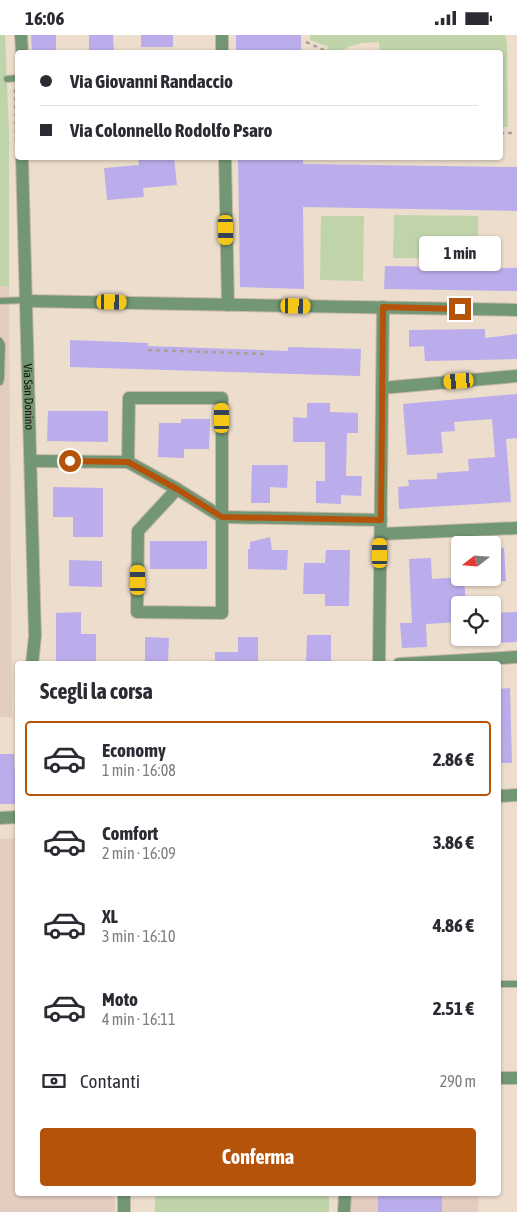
<!DOCTYPE html>
<html lang="it">
<head>
<meta charset="utf-8">
<style>
	:root { --surface:#fff; --page:#f2f2f3; --text:#2b2b33; --muted:#7c7c81; --line:#e1e1e2; --accent:#b45309 }
	body { margin:0; font-family:"Asap Condensed",sans-serif; background:var(--page); color:var(--text); height:100vh; display:flex; flex-direction:column; font-size:19px; white-space:nowrap }
	* { box-sizing:border-box; margin:0 }
	p { font-size:16px; color:var(--muted) }
	.icon { flex:none; width:28px; height:28px; fill:none; stroke:currentColor; stroke-width:2; stroke-linecap:round; stroke-linejoin:round }
	.map { position:relative; flex:1; overflow:hidden }
	.sheet { position:absolute; left:15px; top:626px; width:486px; height:535px; display:flex; flex-direction:column; background:var(--surface); border-radius:5px; box-shadow:0 1px 4px #0004 }
	.sheet>* { flex:none }
	.top-card { position:absolute; left:15px; top:15px; width:488px; height:110px; border-radius:5px; box-shadow:0 1px 4px #0004; display:grid; align-content:center; height:110px; padding:0 25px; background:var(--surface) }
	.needle { width:32px; rotate:253deg }
	.buttons { position:absolute; left:451px; top:501px; display:grid; gap:10px }
	.buttons a { display:grid; place-items:center; width:50px; height:50px; border-radius:5px; background:var(--surface); box-shadow:0 1px 4px #0004; font-size:25px }
	.end { position:absolute; width:22px; height:22px; margin:-11px; border:6px solid #b45309; background:#fff; box-shadow:0 0 0 2px #fff }
	.from { border-radius:50% }
	.bubble { position:absolute; height:35px; border-radius:5px; background:var(--surface); box-shadow:0 1px 4px #0004; font-size:16px; font-weight:700; line-height:35px; text-align:center }
	.car { position:absolute; width:15px; height:30px; margin:-15px -8px; border-radius:6px; box-shadow:0 0 4px 1px #0007; background:linear-gradient(#f5c518 24%,#345 0 40%,#f5c518 0 76%,#345 0 86%,#f5c518 0) }
	.top-card b { display:flex; align-items:center; gap:18px; height:48px; font-size:19px }
	.top-card b+b { border-top:1px solid var(--line) }
	.top-card i { width:12px; height:12px; background:var(--text) }
	ul { padding:0; list-style:none }
	li { display:flex; align-items:center; gap:15px; height:75px; margin:0 10px 8px; padding:0 15px; border:2px solid transparent; border-radius:5px }
	li div { flex:1 }
	li b { display:block; font-size:19px }
	li em { font-style:normal; font-weight:700 }
	li.on { border-color:var(--accent) }
	li>.icon { width:45px; height:45px; stroke-width:1.5 }
	h2 { padding:0 25px; font-size:22px; line-height:60px }
	.pay { display:flex; align-items:center; gap:12px; height:55px; padding:0 25px; font-size:19px }
	.pay p { margin-inline-start:auto }
	.primary-button { display:flex; gap:10px; margin-top:auto; padding:10px 25px }
	.primary-button a { flex:1; height:58px; border-radius:5px; background:var(--accent); color:#fff; font-size:20px; font-weight:700; line-height:58px; text-align:center }
	.status { display:flex; justify-content:space-between; align-items:center; height:35px; padding:0 25px; background:var(--surface); direction:ltr }
	.status svg { height:14px; fill:currentColor }
	.map>svg:first-child { display:block }
</style>
</head>
<body>
<div class="status"><b>16:06</b><svg viewBox="0 0 49 12"><path d="M0 12V9h3v3zM5 12V6h3v6zM10 12V3h3v9zM15 12V0h3v12zM26 1h20v11H26zM47 4h2v5h-2z"/></svg></div>
<div class="map">
<svg width="517" height="1177" viewBox="0 0 517 1177">
	<rect width="100%" height="100%" fill="#ecddcc"/>
	<g fill="#e3cdc0">
		<polygon points="0,251 9,252 12,682 0,682"/>
		<polygon points="17,803 18,1159 114,1159 115,1177 0,1177 0,804"/>
		<polygon points="351,1159 479,1159 478,1177 351,1177"/>
	</g>
	<g fill="#bfd5a9">
		<polygon points="0,0 5,0 9,97 9,252 0,251"/>
		<polygon points="310,0 505,0 507,9 508,92 500,92 500,18 380,17 379,7 361,8 348,12 340,17 325,17 329,12 310,5"/>
		<polygon points="394,180 478,181 478,223 393,223"/>
		<polygon points="321,181 364,181 363,246 320,245"/>
		<rect x="155" y="1159" width="174" height="18"/>
	</g>
	<g fill="#bbadeb">
		<polygon points="31,0 56,0 56,18 32,18"/>
		<polygon points="89,0 113,0 114,18 89,18"/>
		<rect x="141" y="0" width="32" height="12"/>
		<rect x="236" y="0" width="65" height="18"/>
		<polygon points="138,122 174,122 177,150 143,153 144,162 107,165 104,133 139,130"/>
		<polygon points="238,122 303,122 303,129 517,132 517,176 303,172 304,254 240,252"/>
		<polygon points="385,231 517,233 517,256 384,254"/>
		<polygon points="485,294 485,303 517,299 517,324 425,326 424,311 409,312 409,295"/>
		<polygon points="70,305 148,308 148,311 288,316 288,312 361,314 360,341 70,332"/>
		<polygon points="517,359 517,403 506,404 511,467 399,474 398,452 409,451 408,445 437,444 437,438 469,436 468,424 495,422 492,384 454,387 455,396 441,397 443,418 407,420 403,369"/>
		<polygon points="307,368 330,368 330,377 358,378 358,398 347,398 346,441 362,441 361,461 341,460 341,469 316,468 316,446 325,446 325,407 293,407 293,382 307,383"/>
		<polygon points="48,376 108,376 108,407 47,406"/>
		<polygon points="181,384 210,384 209,414 184,414 184,423 158,422 159,388 181,388"/>
		<polygon points="252,430 288,430 287,453 270,452 270,468 251,468"/>
		<polygon points="53,452 103,453 103,502 73,502 73,482 53,482"/>
		<polygon points="270,502 272,515 288,515 287,535 248,534 248,514 250,514 250,507"/>
		<rect x="150" y="506" width="57" height="28"/>
		<polygon points="504,513 506,546 492,547 492,514"/>
		<polygon points="326,515 350,515 349,571 325,571 325,559 303,559 304,528 325,528"/>
		<polygon points="431,523 432,544 464,542 466,570 460,570 460,587 426,589 427,612 402,613 400,588 412,588 409,524"/>
		<polygon points="69,525 102,526 102,552 69,551"/>
		<polygon points="81,577 81,599 96,599 96,626 81,626 81,629 56,629 56,578"/>
		<polygon points="517,577 517,607 492,608 492,578"/>
		<polygon points="307,600 331,600 331,629 306,629"/>
		<polygon points="145,602 169,603 168,629 145,629"/>
		<polygon points="238,602 258,602 258,629 215,629 215,617 238,617"/>
		<polygon points="510,653 512,728 499,728 499,654"/>
		<polygon points="0,719 14,719 16,769 0,769"/>
		<rect x="378" y="1159" width="64" height="18"/>
	</g>
	<g fill="none" stroke-linecap="round" stroke-linejoin="round">
		<defs>
			<g id="service">
				<polyline points="7,44 18,43"/>
				<polyline points="0,266 26,265"/>
				<polyline points="0,306 2,310 1,343 0,347"/>
				<polyline points="499,949 517,949"/>
			</g>
			<g id="minor">
				<polyline points="21,0 22,18"/>
				<polyline points="222,0 222,18"/>
				<path id="s1" d="M22 122 35 601 32 629"/>
				<polyline points="225,122 228,270"/>
				<polyline points="27,266 517,275"/>
				<polyline points="382,353 517,341"/>
				<polyline points="31,426 128,427 177,454 222,482 381,485"/>
				<polyline points="128,427 129,363 222,363 222,578 137,577 138,496 177,454"/>
				<polyline points="381,499 517,493"/>
				<polyline points="379,629 383,272"/>
				<polyline points="399,629 517,622"/>
				<polyline points="499,1043 517,1043"/>
				<polyline points="124,1159 124,1177"/>
				<polyline points="344,1177 345,1159"/>
			</g>
			<g id="tertiary">
				<polyline points="499,761 517,760"/>
				<polyline points="0,783 18,782"/>
			</g>
		</defs>
		<use href="#service" stroke="#c6b8a9" stroke-width="8"/>
		<use href="#minor" stroke="#c6b8a9" stroke-width="14"/>
		<use href="#tertiary" stroke="#c6b8a9" stroke-width="14"/>
		<g stroke="#aca092" stroke-width="2.5" stroke-dasharray="4 4" stroke-linecap="butt">
			<polyline points="306,7 326,16"/>
			<polyline points="15,54 16,111"/>
			<polyline points="500,98 515,98"/>
			<polyline points="148,315 267,319"/>
		</g>
		<use href="#service" stroke="#739774" stroke-width="6"/>
		<use href="#minor" stroke="#739774" stroke-width="12"/>
		<use href="#tertiary" stroke="#739774" stroke-width="12"/>
	</g>
	<g fill="none" stroke-linecap="round" stroke-linejoin="round">
		<polyline stroke="#b45309" stroke-width="6" points="70,426 128,427 177,454 222,482 381,485 383,272 460,274"/>
	</g>
	<g text-anchor="middle" stroke-width="4.5" stroke-linejoin="round" paint-order="stroke">
		<g font-size="12" fill="#17120c" stroke="#fff">
			<text dy="4" stroke="none"><textPath href="#s1" startOffset="240">Via San Donino</textPath></text>
		</g>
	</g>
</svg>
<div class="buttons">
<a><svg class="needle" viewBox="-14 -14 28 28"><path d="M0-13l5 13h-10z" fill="#e53935"/><path d="M0 13l5-13h-10z" fill="#7c7c81"/></svg></a>
<a><svg class="icon" aria-label="locate" viewBox="0 0 24 24"><circle cx="12" cy="12" r="6"/><path d="M12 2v4M12 18v4M2 12h4M18 12h4"/></svg></a>
</div>
<i class="end from" style="left:70px;top:426px"></i>
<i class="end" style="left:460px;top:274px"></i>
<div class="bubble" style="left:419px;top:201px;width:82px">1 min</div>
<i class="car" style="left:226px;top:195px;rotate:179deg"></i>
<i class="car" style="left:112px;top:267px;rotate:91deg"></i>
<i class="car" style="left:296px;top:271px;rotate:91deg"></i>
<i class="car" style="left:459px;top:346px;rotate:265deg"></i>
<i class="car" style="left:222px;top:383px;rotate:0deg"></i>
<i class="car" style="left:380px;top:518px;rotate:0deg"></i>
<i class="car" style="left:138px;top:545px;rotate:0deg"></i>
<div class="top-card">
<b><i class="from"></i>Via Giovanni Randaccio</b>
<b><i></i>Via Colonnello Rodolfo Psaro</b>
</div>
<section class="sheet">
<h2>Scegli la corsa</h2>
<ul>
<li class="on"><svg class="icon" aria-label="car" viewBox="0 0 24 24"><path d="M5 17H2v-5l4-1 3-4h7l3 4 3 1v5h-3M9 17h6M6 11h13"/><circle cx="7" cy="17" r="2"/><circle cx="17" cy="17" r="2"/></svg><div><b>Economy</b><p>1 min · 16:08</p></div><em>2.86 €</em></li>
<li><svg class="icon" aria-label="car" viewBox="0 0 24 24"><path d="M5 17H2v-5l4-1 3-4h7l3 4 3 1v5h-3M9 17h6M6 11h13"/><circle cx="7" cy="17" r="2"/><circle cx="17" cy="17" r="2"/></svg><div><b>Comfort</b><p>2 min · 16:09</p></div><em>3.86 €</em></li>
<li><svg class="icon" aria-label="car" viewBox="0 0 24 24"><path d="M5 17H2v-5l4-1 3-4h7l3 4 3 1v5h-3M9 17h6M6 11h13"/><circle cx="7" cy="17" r="2"/><circle cx="17" cy="17" r="2"/></svg><div><b>XL</b><p>3 min · 16:10</p></div><em>4.86 €</em></li>
<li><svg class="icon" aria-label="car" viewBox="0 0 24 24"><path d="M5 17H2v-5l4-1 3-4h7l3 4 3 1v5h-3M9 17h6M6 11h13"/><circle cx="7" cy="17" r="2"/><circle cx="17" cy="17" r="2"/></svg><div><b>Moto</b><p>4 min · 16:11</p></div><em>2.51 €</em></li>
</ul>
<div class="pay"><svg class="icon" aria-label="cash" viewBox="0 0 24 24"><path d="M3 7h18v10H3z"/><circle cx="12" cy="12" r="2"/></svg>Contanti<p>290 m</p></div>
<div class="primary-button"><a>Conferma</a></div>
</section>
</div>
</body>
</html>
